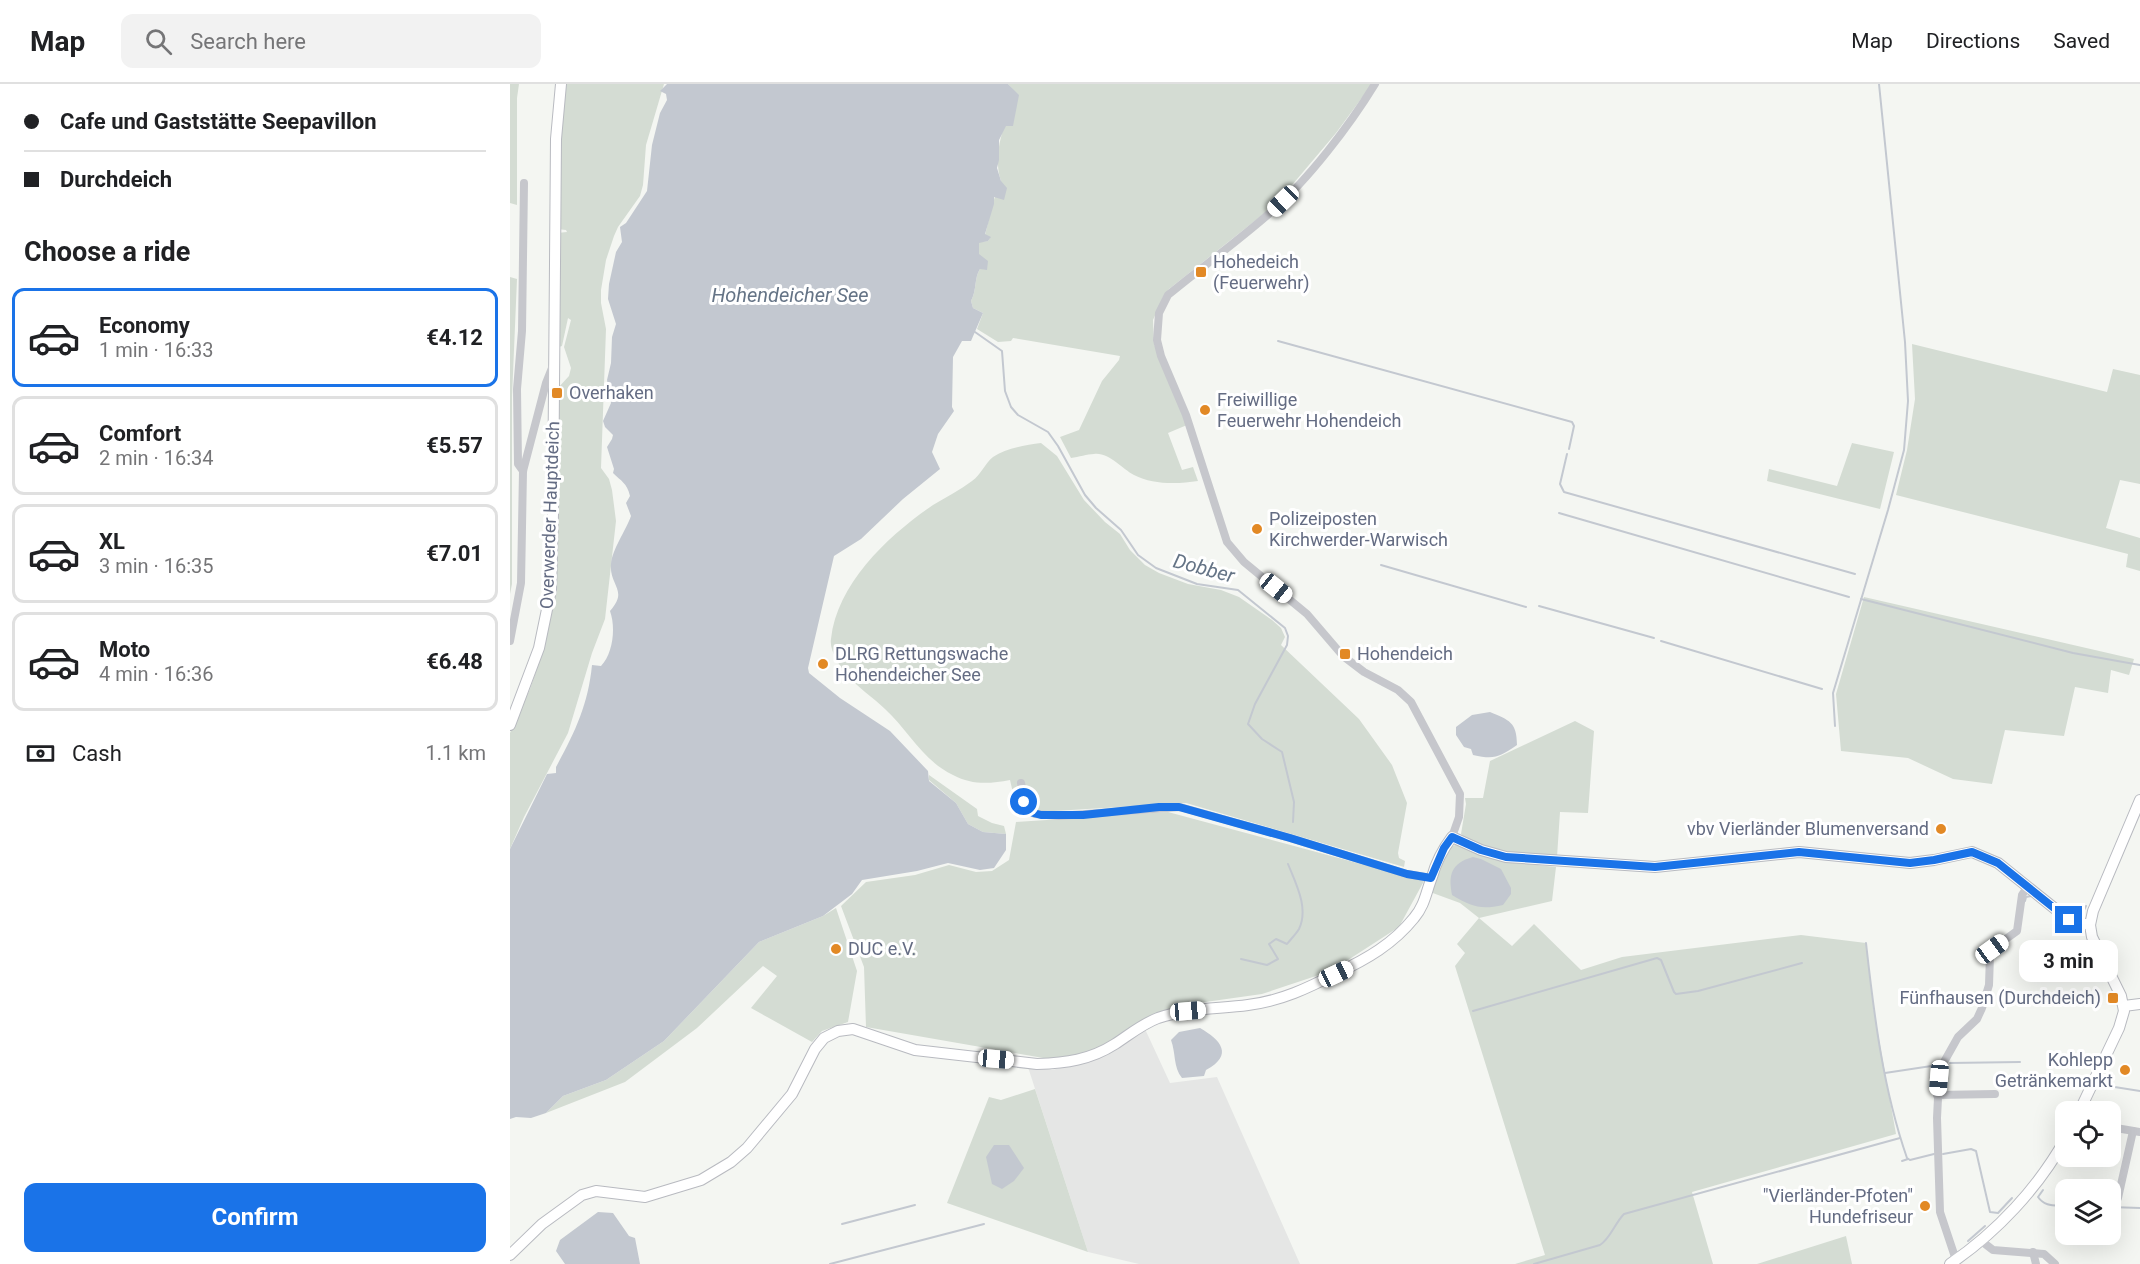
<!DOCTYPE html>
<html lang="en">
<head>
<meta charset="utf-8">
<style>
	:root { --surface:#fff; --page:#f2f2f2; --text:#202124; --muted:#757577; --line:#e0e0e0; --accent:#1a73e8 }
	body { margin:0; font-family:Roboto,sans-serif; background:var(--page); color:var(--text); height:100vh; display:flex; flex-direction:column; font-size:22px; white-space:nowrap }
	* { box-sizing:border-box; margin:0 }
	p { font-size:20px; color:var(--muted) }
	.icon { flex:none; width:33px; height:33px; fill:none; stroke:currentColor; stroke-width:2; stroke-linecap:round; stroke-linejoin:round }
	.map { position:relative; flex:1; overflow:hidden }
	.details { display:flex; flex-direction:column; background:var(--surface); width:510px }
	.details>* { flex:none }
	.guide { display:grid; align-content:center; height:132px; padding:0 24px; background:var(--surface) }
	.fabs { position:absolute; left:1545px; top:1017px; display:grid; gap:12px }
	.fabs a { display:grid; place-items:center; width:66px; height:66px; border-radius:12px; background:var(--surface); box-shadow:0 6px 24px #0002; font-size:30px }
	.end { position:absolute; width:27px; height:27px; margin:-14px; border:8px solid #1a73e8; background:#fff; box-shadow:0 0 0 3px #fff }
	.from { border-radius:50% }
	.bubble { position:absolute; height:42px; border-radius:12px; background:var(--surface); box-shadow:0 6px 24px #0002; font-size:20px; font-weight:700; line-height:42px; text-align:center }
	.car { position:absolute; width:18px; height:36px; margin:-18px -9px; border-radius:8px; box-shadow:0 0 4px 2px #0007; background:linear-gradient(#fff 24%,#345 0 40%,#fff 0 76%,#345 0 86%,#fff 0) }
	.guide b { display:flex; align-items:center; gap:21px; height:57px; font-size:22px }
	.guide b+b { border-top:2px solid var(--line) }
	.guide i { width:15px; height:15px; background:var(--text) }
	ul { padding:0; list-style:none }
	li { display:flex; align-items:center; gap:18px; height:99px; margin:0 12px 9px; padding:0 12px; border:3px solid var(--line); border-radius:12px }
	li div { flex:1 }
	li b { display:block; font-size:22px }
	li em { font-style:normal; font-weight:700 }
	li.current { border-color:var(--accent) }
	li>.icon { width:54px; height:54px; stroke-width:1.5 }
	h2 { padding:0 24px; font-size:27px; line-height:72px }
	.pay { display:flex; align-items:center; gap:15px; height:66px; padding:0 24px; font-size:22px }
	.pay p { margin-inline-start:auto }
	.primary-button { display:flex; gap:12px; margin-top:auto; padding:12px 24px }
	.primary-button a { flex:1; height:69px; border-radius:12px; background:var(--accent); color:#fff; font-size:24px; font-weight:700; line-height:69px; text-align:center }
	header { display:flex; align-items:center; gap:36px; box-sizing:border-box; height:84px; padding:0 30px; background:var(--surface); border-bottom:2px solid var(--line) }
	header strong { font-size:28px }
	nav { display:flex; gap:33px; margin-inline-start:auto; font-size:21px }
	.search { width:420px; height:54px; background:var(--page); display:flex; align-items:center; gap:15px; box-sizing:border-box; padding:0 21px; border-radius:12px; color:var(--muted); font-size:22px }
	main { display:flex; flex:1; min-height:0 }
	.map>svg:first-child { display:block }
</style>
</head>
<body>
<header>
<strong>Map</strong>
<div class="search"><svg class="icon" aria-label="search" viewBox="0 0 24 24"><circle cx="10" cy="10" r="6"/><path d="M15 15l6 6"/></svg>Search here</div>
<nav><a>Map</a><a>Directions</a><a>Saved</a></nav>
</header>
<main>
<section class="details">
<div class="guide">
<b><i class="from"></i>Cafe und Gaststätte Seepavillon</b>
<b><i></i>Durchdeich</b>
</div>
<h2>Choose a ride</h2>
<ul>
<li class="current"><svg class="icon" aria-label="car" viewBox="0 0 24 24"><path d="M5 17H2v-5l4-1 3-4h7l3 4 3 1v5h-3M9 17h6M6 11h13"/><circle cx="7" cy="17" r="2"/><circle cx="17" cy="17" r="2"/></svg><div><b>Economy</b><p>1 min · 16:33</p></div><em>€4.12</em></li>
<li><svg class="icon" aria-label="car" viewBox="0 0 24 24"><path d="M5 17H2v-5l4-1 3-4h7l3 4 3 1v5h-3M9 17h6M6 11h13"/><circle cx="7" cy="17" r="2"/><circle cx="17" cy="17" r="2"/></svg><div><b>Comfort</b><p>2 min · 16:34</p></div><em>€5.57</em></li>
<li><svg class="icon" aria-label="car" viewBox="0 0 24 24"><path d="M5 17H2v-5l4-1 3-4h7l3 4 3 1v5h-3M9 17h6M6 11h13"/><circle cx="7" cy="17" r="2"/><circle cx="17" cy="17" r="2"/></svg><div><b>XL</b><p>3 min · 16:35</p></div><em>€7.01</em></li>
<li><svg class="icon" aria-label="car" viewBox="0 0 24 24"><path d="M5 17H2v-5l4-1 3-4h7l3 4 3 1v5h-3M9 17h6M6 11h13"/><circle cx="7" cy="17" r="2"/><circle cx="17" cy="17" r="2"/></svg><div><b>Moto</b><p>4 min · 16:36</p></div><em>€6.48</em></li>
</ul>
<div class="pay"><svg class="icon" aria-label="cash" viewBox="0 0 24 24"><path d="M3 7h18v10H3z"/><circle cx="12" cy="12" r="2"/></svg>Cash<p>1.1 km</p></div>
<div class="primary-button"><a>Confirm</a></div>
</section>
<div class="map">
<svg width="1630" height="1180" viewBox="0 0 1630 1180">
	<rect width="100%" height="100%" fill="#f4f6f2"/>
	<polygon fill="#e5e6e5" points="635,945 660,999 707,993 790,1180 629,1180 578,1168 517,980 542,986 575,978"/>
	<g fill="#d4dcd3">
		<polygon points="0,0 9,0 7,14 7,121 0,119"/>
		<polygon points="52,0 154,0 136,61 133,101 130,112 108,143 104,152 96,176 91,206 91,219 96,245 91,384 99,395 102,406 106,437 95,535 82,569 58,649 14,733 0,765 0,649 20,605 31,573 37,546 48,304 59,292 61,284 54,263 61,236 58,234 52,262 49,263 47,149 57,148 56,146 47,145"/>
		<path d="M498 0H862L826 49 766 120 659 205 653 213 643 236 644 260 677 341 658 349 672 386 683 383 688 397C668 400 643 401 624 391 612 385 599 368 584 370 577 370 569 373 561 374L550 353 569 346 592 297 609 276 610 272 503 254 501 257 488 258 467 245 473 229 463 224 461 217C467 206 464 194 470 185L468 158 478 157 480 154 475 151C480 132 483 114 491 97 481 67 497 37 505 8Z"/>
		<polygon points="0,193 7,195 2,313 2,500 0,510"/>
		<polygon points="1402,260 1597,308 1603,285 1630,291 1630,400 1610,396 1596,444 1630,454 1630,487 1616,483 1618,470 1386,411 1397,366 1405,315"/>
		<path d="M531 359 547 372 574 416 595 438 610 450 620 466 635 481 649 489 678 500 711 506 729 513 762 536 771 544 775 553 771 561 849 635 882 681 897 719 888 769 889 774 895 777 894 783 676 719 528 728 508 731 500 696C479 700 462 701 443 691 413 677 398 646 375 625 363 613 348 604 337 591 330 583 319 566 321 555 327 499 379 451 423 421 436 413 450 406 462 397 471 391 475 379 483 373 496 364 516 361 531 359Z"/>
		<polygon points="1342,359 1384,368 1370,425 1257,397 1259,385 1327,402"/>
		<polygon points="1354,513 1624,575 1619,591 1601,586 1598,609 1565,603 1554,652 1495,646 1482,700 1443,695 1398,674 1331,667 1326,610"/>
		<path d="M1065 637 1084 647 1078 729 1050 728 1047 773C1020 770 970 770 951 750L956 720 955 714H973L980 677Z"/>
		<polygon points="419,691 467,725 468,732 482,739 494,742 496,750 473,748 458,740 446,719 419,696"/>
		<polygon points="658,728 914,797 889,843 821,887 752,910 674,921 627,939 594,961 572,971 539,975 356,943 354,883 331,822 356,798 405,791 439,781 466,788 482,787 499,776 506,738"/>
		<polygon points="947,760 992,777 1046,783 1042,817 969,834 1002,862 1024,840 1071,886 1112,873 1291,851 1356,859 1364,927 1386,1050 1182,1108 1203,1180 1005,1180 1035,1171 945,882 955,869 947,860 969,834 950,819 920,808 937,765"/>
		<polygon points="326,824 347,887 338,938 312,947 302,958 241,924 267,892 253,882 187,944 115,998 36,1029 53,1012 96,996 154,957 249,858 313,832"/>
		<polygon points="525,1005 578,1168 437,1119 479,1013 491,1016"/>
		<polygon points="1336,1152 1342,1180 1247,1180"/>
	</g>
	<g fill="#c3c8d0">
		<path d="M157 0H498L509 11 503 42H496L489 56V76L487 84 491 97 497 104 494 116 484 113V120L475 150 481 153 478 157 469 159V170L478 177 477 186 470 185C464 194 467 206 461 217L463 224 473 229 461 257H452L443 273 442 323 444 327 428 350 422 368 430 385 393 415 351 455 324 472 298 584 299 589 330 614 380 647 418 687 419 697 446 719 458 740 473 748 496 750V766L484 784 470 786 438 779 407 787 352 796 342 810 313 832 249 858 154 957 96 996 53 1012 36 1029 21 1034 6 1033 0 1035V765L37 690 46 689V683C65 648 78 621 82 581L91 582C103 569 106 544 100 527 119 506 99 502 101 480 102 466 116 446 121 432L116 419 120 412C117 399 111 397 103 389L104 385 97 363 102 355 103 351 95 343 93 337 101 319 97 296 101 279 102 253 106 240 98 215 99 200 106 168 112 158 110 143 116 139 137 107 142 61 150 29 157 16 156 10 150 7Z"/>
		<path d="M980 628C999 636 1007 638 1007 661 989 673 985 676 963 671L961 665 954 663 946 651V643L962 631Z"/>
		<path d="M963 773 971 775 991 785 1001 804V810L993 821C971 826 962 823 942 811 938 791 941 779 963 773Z"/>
		<path d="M690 944C711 956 724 971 696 986L694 992 672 994C663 983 666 969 661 956L669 948Z"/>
		<polygon points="484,1061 499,1061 514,1084 504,1097 492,1105 482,1100 476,1073"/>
		<polygon points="88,1128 103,1129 119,1152 125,1154 130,1180 55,1180 46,1167 50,1156"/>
	</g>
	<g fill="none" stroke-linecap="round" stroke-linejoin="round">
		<g stroke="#c3c8d0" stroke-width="2">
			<polyline points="465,248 492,267 495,307 501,323 508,331 538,348 548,362 575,411 586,424 611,446 628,471 646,484 687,500 728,506 775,544 778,552 777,561 745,620 738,640 752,655 772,668 784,718 783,738"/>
			<polyline points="768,257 1062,338 1064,342 1059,365"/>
			<polyline points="1057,370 1050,400 1054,408 1345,490"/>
			<polyline points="1049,429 1339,513"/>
			<polyline points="871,481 1016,523"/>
			<polyline points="1351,515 1563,569 1630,581"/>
			<polyline points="1029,522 1144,554"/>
			<polyline points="1151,557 1312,605"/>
			<polyline points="1325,642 1323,609 1378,426 1394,366 1398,317 1395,258 1369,0"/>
			<polyline points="1515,817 1516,813 1521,812"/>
			<polyline points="1555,825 1568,831 1573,828 1576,822"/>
			<path d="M1356 859C1364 931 1373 1005 1397 1074L1400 1076 1424 1070"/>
			<path d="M731 875 757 881 768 875 759 860 766 855 777 860C781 855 786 850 789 845 799 824 786 800 778 780"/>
			<polyline points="963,927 1147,874 1151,876 1164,908 1166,910 1188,907 1292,879"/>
			<polyline points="1440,979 1510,978"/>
			<polyline points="1375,989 1428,981"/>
			<polyline points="1592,1001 1630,1007"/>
			<polyline points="1433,1070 1461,1065 1466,1067 1480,1128 1488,1129 1502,1114"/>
			<polyline points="1392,1077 1398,1075"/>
			<path d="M1533 1106 1528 1113C1535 1123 1544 1121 1556 1122"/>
			<polyline points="1600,1123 1630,1124"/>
			<polyline points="332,1140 405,1121"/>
			<polyline points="1458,1157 1475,1142"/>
			<polyline points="320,1180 474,1140"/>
			<path d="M1024 1180 1090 1161C1100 1155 1105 1139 1114 1130L1390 1054"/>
		</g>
		<defs>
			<g id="secondary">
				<polyline points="0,641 29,564 41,506 43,429 46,55 51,0"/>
				<polyline points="1614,922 1630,920"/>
				<polyline points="1569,1028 1609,944 1614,927 1611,912 1582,853 1580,841 1583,827 1630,716"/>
				<path d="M0 1171 32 1140 72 1111 86 1107 135 1113 191 1096 221 1078 237 1064 282 1010 305 965 314 954 328 947 343 945 405 966 527 980C556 979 580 976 605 960 619 951 632 940 648 934 677 924 708 925 738 921 771 917 798 904 827 889 857 875 883 860 904 834 915 821 916 808 922 793 926 778 933 765 942 753L971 766 996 773 1145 783 1289 768 1400 779 1424 776 1462 768 1488 779 1559 836 1580 841"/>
				<path d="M1440 1180C1487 1148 1528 1104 1556 1054"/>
			</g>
		</defs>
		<use href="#secondary" stroke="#b8bac0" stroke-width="12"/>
		<g stroke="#c6c7cc" stroke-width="8">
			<path d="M865 0C840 41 798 96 761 128 728 157 692 183 658 211L649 229 647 256 651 272 676 331 717 458 734 478 797 530 833 572 854 588 888 606 901 618 950 710 949 733 942 753"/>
			<polyline points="13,387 8,380 7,305 12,247 14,99"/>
			<polyline points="0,557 11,499 13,387 36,299 42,284"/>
			<polyline points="511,699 517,725 525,730 549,732 670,723 780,754 897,790 921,794"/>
			<polyline points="1427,1011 1485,1010"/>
			<polyline points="1600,1043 1630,1048"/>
			<polyline points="1608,1114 1623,1047"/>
			<polyline points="1470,1156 1483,1166 1534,1170 1545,1180"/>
			<polyline points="1523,1168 1526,1180"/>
			<polyline points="1446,1176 1430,1128 1427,1034 1429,994 1434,978 1448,953 1467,935 1472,924 1479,901 1480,871 1482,865 1507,847 1512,811 1518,802"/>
		</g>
		<use href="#secondary" stroke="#fff" stroke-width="10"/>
	</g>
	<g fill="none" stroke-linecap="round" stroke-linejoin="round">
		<polyline stroke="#1a73e8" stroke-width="8" points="514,718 520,728 531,731 573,731 649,723 669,723 780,754 897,790 921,794 934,764 942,753 971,766 996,773 1145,783 1289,768 1400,779 1424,776 1462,768 1488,779 1559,836"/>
	</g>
	<g fill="#e28925" stroke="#fff" stroke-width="2">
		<rect x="685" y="182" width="12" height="12" rx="3"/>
		<rect x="41" y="303" width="12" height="12" rx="3"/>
		<circle cx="695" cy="326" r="6"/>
		<circle cx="747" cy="445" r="6"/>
		<rect x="829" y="564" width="12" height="12" rx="3"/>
		<circle cx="313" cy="580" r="6"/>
		<circle cx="1431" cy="745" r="6"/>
		<circle cx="326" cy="865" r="6"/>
		<rect x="1597" y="908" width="12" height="12" rx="3"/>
		<circle cx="1615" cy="986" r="6"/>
		<circle cx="1415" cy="1122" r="6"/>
	</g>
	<g text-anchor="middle" stroke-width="6" stroke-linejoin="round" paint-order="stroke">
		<g font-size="18" fill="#646c83" stroke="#fff" text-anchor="start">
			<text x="703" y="184">Hohedeich<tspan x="703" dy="21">(Feuerwehr)</tspan></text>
			<text x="59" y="315">Overhaken</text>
			<text x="707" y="322">Freiwillige<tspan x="707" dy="21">Feuerwehr Hohendeich</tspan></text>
			<text x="759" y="441">Polizeiposten<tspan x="759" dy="21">Kirchwerder-Warwisch</tspan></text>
			<text x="325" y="576">DLRG Rettungswache<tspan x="325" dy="21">Hohendeicher See</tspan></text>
			<text x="847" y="576">Hohendeich</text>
			<text x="1419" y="751" text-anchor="end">vbv Vierländer Blumenversand</text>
			<text x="338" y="871">DUC e.V.</text>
			<text x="1591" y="920" text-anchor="end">Fünfhausen (Durchdeich)</text>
			<text x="1603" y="982" text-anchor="end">Kohlepp<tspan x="1603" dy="21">Getränkemarkt</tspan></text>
			<text x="1403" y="1118" text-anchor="end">"Vierländer-Pfoten"<tspan x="1403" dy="21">Hundefriseur</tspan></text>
		</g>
		<g font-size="18" fill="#646c83" stroke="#fff">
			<text transform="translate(40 431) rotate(-88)" y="6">Overwerder Hauptdeich</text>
		</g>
		<g font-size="20" font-style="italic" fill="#657486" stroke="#fff">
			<text x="280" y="218">Hohendeicher See</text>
			<text transform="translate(694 484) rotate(15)" y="7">Dobber</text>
		</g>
	</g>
</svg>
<div class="fabs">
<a><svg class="icon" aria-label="locate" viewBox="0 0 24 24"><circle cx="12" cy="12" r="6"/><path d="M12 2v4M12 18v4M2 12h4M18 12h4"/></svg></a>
<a><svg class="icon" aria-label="layers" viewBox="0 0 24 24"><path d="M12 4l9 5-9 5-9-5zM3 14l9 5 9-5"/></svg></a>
</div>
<i class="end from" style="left:514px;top:718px"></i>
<i class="end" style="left:1559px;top:836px"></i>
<div class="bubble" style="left:1509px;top:856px;width:99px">3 min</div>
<i class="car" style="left:773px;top:117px;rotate:226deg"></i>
<i class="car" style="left:766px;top:504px;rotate:129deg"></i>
<i class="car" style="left:1482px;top:865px;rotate:54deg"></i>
<i class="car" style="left:826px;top:890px;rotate:65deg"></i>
<i class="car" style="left:678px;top:927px;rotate:85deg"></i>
<i class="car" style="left:486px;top:975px;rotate:95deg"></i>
<i class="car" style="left:1429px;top:994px;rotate:185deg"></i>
</div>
</main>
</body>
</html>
